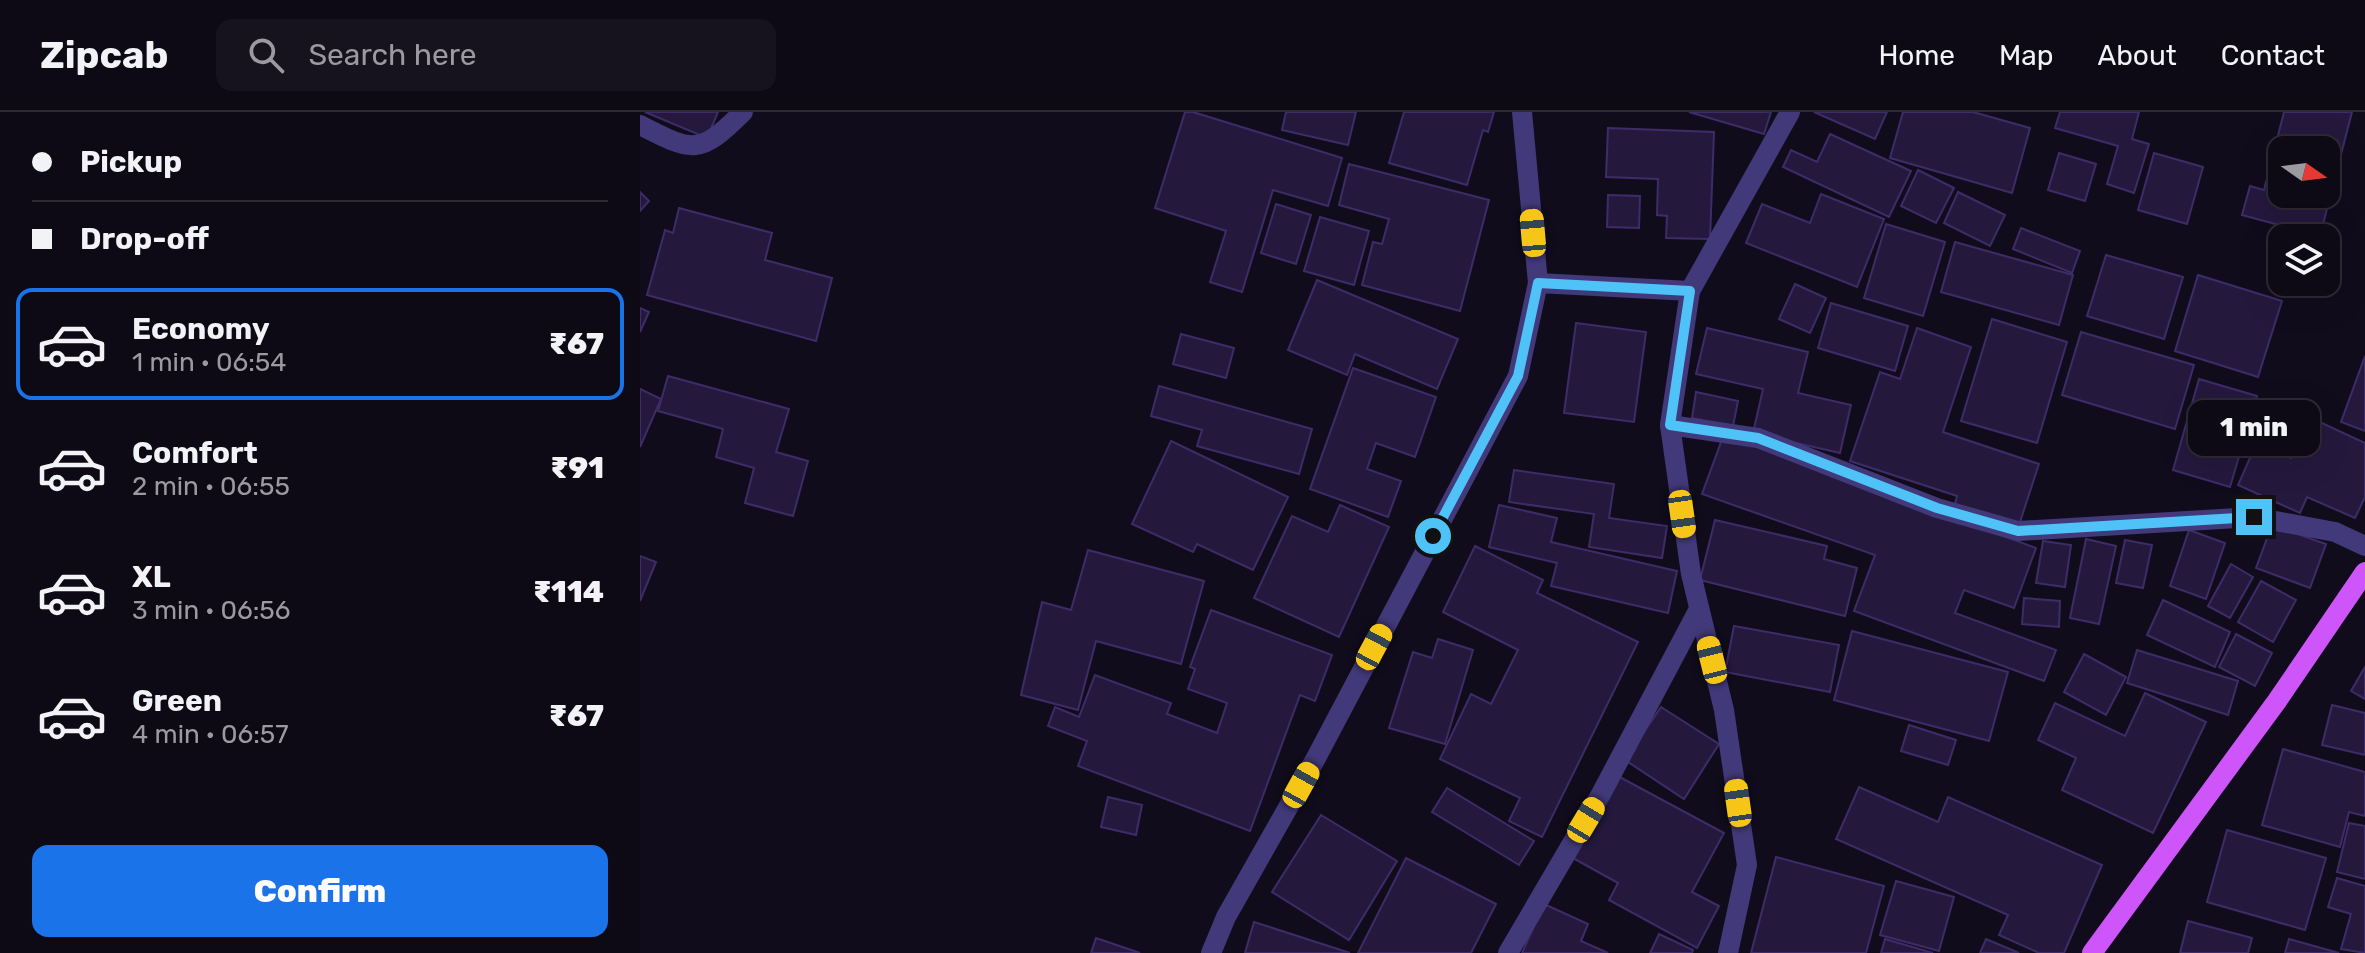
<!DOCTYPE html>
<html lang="en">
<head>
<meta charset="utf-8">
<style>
	:root { --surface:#0d0915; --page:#16121e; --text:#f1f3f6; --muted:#9a9aa0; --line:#2d2a34; --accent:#1a73e8 }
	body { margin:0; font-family:Rubik,sans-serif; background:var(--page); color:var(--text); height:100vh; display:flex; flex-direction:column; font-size:30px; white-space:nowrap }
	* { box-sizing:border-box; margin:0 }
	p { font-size:26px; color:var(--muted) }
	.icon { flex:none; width:44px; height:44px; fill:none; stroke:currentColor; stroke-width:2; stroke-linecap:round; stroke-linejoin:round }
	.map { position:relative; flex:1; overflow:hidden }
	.details { display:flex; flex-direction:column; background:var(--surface); width:640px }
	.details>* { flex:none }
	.banner { display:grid; align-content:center; height:176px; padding:0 32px; background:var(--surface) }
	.needle { width:52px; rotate:104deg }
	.tools { position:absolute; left:1628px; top:24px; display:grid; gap:16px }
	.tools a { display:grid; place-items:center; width:72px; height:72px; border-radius:16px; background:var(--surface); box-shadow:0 8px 32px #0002,0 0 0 2px var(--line); font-size:40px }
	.end { position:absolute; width:36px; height:36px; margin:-18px; border:10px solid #4fc3f7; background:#111; box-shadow:0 0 0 4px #111 }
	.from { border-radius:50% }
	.bubble { position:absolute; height:56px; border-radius:16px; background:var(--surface); box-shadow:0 8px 32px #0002,0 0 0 2px var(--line); font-size:26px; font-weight:800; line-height:56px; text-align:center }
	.car { position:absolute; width:24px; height:48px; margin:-24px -12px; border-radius:10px; box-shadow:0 0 6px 2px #0007; background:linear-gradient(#f5c518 24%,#345 0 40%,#f5c518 0 76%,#345 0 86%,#f5c518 0) }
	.banner b { display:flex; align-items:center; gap:28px; height:76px; font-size:30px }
	.banner b+b { border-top:2px solid var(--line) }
	.banner i { width:20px; height:20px; background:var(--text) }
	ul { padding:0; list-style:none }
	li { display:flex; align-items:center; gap:24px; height:112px; margin:0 16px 12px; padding:0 16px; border:4px solid transparent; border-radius:16px }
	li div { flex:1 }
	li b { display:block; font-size:30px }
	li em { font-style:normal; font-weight:800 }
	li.active { border-color:var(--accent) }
	li>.icon { width:72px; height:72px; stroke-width:1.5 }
	.primary-button { display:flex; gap:16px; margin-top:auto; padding:16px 32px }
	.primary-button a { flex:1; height:92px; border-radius:16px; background:var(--accent); color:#fff; font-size:32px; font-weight:800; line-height:92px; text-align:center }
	header { display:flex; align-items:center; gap:48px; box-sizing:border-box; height:112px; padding:0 40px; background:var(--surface); border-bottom:2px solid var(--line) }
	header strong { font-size:38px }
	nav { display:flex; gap:44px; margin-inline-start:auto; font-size:28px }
	.search { width:560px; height:72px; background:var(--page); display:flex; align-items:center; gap:20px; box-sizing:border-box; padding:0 28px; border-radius:16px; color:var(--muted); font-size:30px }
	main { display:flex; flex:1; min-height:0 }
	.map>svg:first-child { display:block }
</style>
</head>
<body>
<header>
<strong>Zipcab</strong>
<div class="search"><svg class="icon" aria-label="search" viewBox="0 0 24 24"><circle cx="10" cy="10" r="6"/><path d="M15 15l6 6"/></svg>Search here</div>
<nav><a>Home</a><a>Map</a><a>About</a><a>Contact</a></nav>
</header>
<main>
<section class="details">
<div class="banner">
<b><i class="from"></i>Pickup</b>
<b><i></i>Drop-off</b>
</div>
<ul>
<li class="active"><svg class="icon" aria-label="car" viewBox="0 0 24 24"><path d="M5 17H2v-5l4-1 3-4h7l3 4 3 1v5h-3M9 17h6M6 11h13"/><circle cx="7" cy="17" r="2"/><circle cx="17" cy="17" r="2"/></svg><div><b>Economy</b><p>1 min · 06:54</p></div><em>₹67</em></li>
<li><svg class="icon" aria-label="car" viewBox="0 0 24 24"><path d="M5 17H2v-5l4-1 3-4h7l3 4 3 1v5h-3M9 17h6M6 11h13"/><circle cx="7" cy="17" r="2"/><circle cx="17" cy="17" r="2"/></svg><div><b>Comfort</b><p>2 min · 06:55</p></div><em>₹91</em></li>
<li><svg class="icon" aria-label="car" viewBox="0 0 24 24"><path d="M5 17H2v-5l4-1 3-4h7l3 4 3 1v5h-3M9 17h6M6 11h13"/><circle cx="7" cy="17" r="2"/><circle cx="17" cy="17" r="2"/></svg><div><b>XL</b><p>3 min · 06:56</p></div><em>₹114</em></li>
<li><svg class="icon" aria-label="car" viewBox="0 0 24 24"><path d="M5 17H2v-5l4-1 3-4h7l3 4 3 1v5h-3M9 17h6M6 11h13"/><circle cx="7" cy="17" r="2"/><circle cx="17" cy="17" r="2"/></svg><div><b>Green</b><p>4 min · 06:57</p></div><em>₹67</em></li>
</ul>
<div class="primary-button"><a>Confirm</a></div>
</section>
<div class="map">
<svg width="1725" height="841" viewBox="0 0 1725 841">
	<rect width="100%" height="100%" fill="#110c1c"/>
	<g fill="#24193d" stroke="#3e2c68" stroke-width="2" fill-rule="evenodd">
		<polygon points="5,0 78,0 67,26"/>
		<polygon points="545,0 553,0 702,46 688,94 633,78 602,180 570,170 586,119 515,96"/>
		<polygon points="646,0 716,0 708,33 642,18"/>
		<polygon points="764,0 854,0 848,20 843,18 827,73 749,51"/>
		<polygon points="1049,0 1131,0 1124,22"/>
		<polygon points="1174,0 1247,0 1235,27"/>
		<polygon points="1263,0 1333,0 1390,16 1372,81 1250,46"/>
		<polygon points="1420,0 1499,0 1492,27 1509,32 1494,81 1467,72 1478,34 1415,16"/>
		<path d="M1644 0H1712L1680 124 1602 103 1610 74 1624 78ZM1642 38H1686V82H1642Z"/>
		<polygon points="968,16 1074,20 1070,127 1026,126 1027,104 1017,103 1018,67 966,65"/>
		<polygon points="1190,22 1271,59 1249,105 1143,55 1151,38 1177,50"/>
		<polygon points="1419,41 1456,52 1445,89 1408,78"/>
		<polygon points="1514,41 1563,55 1547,112 1498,98"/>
		<polygon points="709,52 849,88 820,199 722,173 733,130 742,132 749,107 699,93"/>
		<polygon points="1278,58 1314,76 1296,111 1261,94"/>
		<polygon points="0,80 9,89 0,99"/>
		<polygon points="1318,80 1365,103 1350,134 1304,111"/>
		<polygon points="1181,82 1244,107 1217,175 1106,131 1122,92 1170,111"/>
		<polygon points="968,83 1000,84 999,116 967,115"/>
		<polygon points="636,92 671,103 656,152 621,141"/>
		<polygon points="39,96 132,121 125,148 192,166 176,229 7,183 25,118 33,121"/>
		<polygon points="680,105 729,119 714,173 664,159"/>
		<polygon points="1246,112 1305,130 1283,204 1224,186"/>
		<polygon points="1381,116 1440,139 1432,161 1373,137"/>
		<polygon points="1315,130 1433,163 1419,213 1301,180"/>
		<polygon points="1466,143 1543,165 1524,227 1447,204"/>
		<polygon points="1558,163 1642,189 1618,265 1535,239"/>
		<polygon points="677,168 818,227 797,277 715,242 707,263 648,238"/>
		<polygon points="1155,172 1186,186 1170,221 1139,207"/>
		<polygon points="1191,191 1268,214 1255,259 1178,236"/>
		<polygon points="0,196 9,200 0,220"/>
		<polygon points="1352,207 1427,230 1397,331 1321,309"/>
		<polygon points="936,211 1006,220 994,310 924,301"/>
		<polygon points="1067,216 1168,240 1158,281 1211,293 1200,341 1113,321 1123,277 1056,262"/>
		<polygon points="1277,216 1331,235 1303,320 1399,352 1379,413 1315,392 1317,384 1210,349 1240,260 1260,267"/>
		<polygon points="1441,220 1554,253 1535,317 1422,283"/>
		<polygon points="541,222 594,236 586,266 533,252"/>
		<polygon points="1725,244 1725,319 1701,310"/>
		<polygon points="713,256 796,285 775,345 736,331 727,357 761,369 748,405 670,377"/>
		<polygon points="28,264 149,297 136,340 168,349 153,404 105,391 114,356 76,345 83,317 18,299"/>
		<polygon points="1559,267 1617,284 1590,375 1533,358"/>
		<polygon points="519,274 672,317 659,362 557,334 562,318 511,304"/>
		<polygon points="0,277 21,287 0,335"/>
		<polygon points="1056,280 1098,289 1093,314 1052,306"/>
		<polygon points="1669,305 1725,331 1725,385 1715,406 1667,385 1660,401 1598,373 1617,330 1651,346"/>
		<polygon points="1084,322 1396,436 1374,496 1324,478 1315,501 1416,538 1404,569 1214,499 1235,443 1062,382"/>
		<polygon points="531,329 648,385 613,458 557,432 553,440 492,412"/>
		<polygon points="874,358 974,372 969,406 1027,414 1022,446 949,435 954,402 869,390"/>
		<polygon points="700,393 749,415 699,525 614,486 652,404 688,420"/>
		<polygon points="859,393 917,406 911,430 1037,459 1028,501 911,474 917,451 849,435"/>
		<polygon points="1075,408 1187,434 1184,447 1217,456 1205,504 1060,468"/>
		<polygon points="1632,413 1686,432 1670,476 1616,456"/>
		<polygon points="1549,418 1585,431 1566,487 1530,474"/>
		<polygon points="1446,427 1476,434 1459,512 1430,506"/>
		<polygon points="1485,428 1512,433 1503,476 1476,471"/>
		<polygon points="1403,429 1431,433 1425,475 1396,471"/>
		<polygon points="835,434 903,468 897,481 998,530 902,725 869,709 880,686 800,647 831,582 851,592 878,538 803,500"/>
		<polygon points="448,438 564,469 541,552 456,529 438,598 381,583 402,490 431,498"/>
		<polygon points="0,444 16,450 0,489"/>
		<polygon points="1591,452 1613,465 1590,506 1568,494"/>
		<polygon points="1621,469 1656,488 1633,530 1598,510"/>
		<polygon points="1384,486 1420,489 1419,515 1382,512"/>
		<polygon points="1523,488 1590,520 1575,555 1507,523"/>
		<polygon points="571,498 692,543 675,589 660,583 610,719 438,654 447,629 408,614 415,595 439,605 455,563 531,591 527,602 577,621 587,591 548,577 555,557 550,555"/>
		<polygon points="1094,514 1199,533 1190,580 1085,560"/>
		<polygon points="1212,519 1368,560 1349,629 1194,588"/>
		<polygon points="1596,522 1632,541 1615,574 1579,555"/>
		<polygon points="798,527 833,538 805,632 749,616 773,540 792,546"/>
		<polygon points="1497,538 1598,569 1588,603 1487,571"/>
		<polygon points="1444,542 1486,565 1466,603 1424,580"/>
		<polygon points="1725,555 1725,587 1711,579"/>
		<polygon points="1505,581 1566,610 1513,721 1422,678 1436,646 1398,628 1415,591 1485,624"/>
		<polygon points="1692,593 1725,601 1725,643 1682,633"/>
		<polygon points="1021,595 1079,632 1044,687 985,648"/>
		<polygon points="1269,613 1316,628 1308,653 1261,639"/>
		<polygon points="1643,637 1725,660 1725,704 1709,700 1700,735 1622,713"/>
		<polygon points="974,662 1084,721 1052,780 1079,794 1057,836 969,788 978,771 931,745"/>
		<polygon points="1219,675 1298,710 1308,685 1462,753 1424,841 1399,841 1359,823 1368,803 1196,727"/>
		<polygon points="807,676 894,729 879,753 792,700"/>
		<polygon points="468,685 502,693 496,723 461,715"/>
		<polygon points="681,703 757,749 709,828 632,780"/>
		<polygon points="1709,711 1725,714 1725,767 1697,760"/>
		<polygon points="1587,718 1686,746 1665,818 1567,790"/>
		<polygon points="1136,745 1244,774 1226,841 1111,841"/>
		<polygon points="766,746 856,792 831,841 718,841"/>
		<polygon points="1697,766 1725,774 1725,841 1701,837 1711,802 1688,795"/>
		<polygon points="1256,769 1314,785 1299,839 1240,823"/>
		<polygon points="904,792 948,812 941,829 968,841 882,841"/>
		<polygon points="1548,809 1612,826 1608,841 1540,841"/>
		<polygon points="614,810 710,841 605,841"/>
		<polygon points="1019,822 1053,838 1052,841 1010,841"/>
		<polygon points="456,826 500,841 451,841"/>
		<polygon points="1245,827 1293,841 1241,841"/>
		<polygon points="1346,827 1379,841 1340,841"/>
		<polygon points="1649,827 1699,841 1645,841"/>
	</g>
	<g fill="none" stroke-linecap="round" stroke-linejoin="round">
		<g stroke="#42397a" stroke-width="20">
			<path d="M0 13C53 40 59 44 103 0"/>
			<polyline points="898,171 1050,179 1150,0"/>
			<polyline points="1050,179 1030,313 1051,462 1084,598 1107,753 1088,841"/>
			<polyline points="1030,313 1118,326 1297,396 1378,419 1614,405 1695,420 1725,434"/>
			<polyline points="571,841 586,805 676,646 878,264 898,171 882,0"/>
			<polyline points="868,841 961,682 1059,497"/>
		</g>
		<polyline stroke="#cd55f9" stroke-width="20" points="1452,841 1637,589 1725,460"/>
	</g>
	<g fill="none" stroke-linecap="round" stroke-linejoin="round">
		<polyline stroke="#4fc3f7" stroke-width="10" points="793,424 878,264 898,171 1050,179 1030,313 1118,326 1297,396 1378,419 1614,405"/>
	</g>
</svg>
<div class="tools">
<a><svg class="needle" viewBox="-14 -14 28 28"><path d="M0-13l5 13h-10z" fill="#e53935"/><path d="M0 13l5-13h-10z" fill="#9a9aa0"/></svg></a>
<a><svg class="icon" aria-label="layers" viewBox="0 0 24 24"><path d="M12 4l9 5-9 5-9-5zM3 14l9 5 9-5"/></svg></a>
</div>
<i class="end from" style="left:793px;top:424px"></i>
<i class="end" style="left:1614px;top:405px"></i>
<div class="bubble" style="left:1548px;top:288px;width:132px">1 min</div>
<i class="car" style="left:893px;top:121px;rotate:355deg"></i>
<i class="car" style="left:1042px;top:402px;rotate:172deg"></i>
<i class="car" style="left:734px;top:535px;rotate:28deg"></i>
<i class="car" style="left:1072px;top:548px;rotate:346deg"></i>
<i class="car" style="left:661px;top:673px;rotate:29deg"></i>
<i class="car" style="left:1098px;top:691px;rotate:352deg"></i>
<i class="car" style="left:946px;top:708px;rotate:31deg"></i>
</div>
</main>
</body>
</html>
